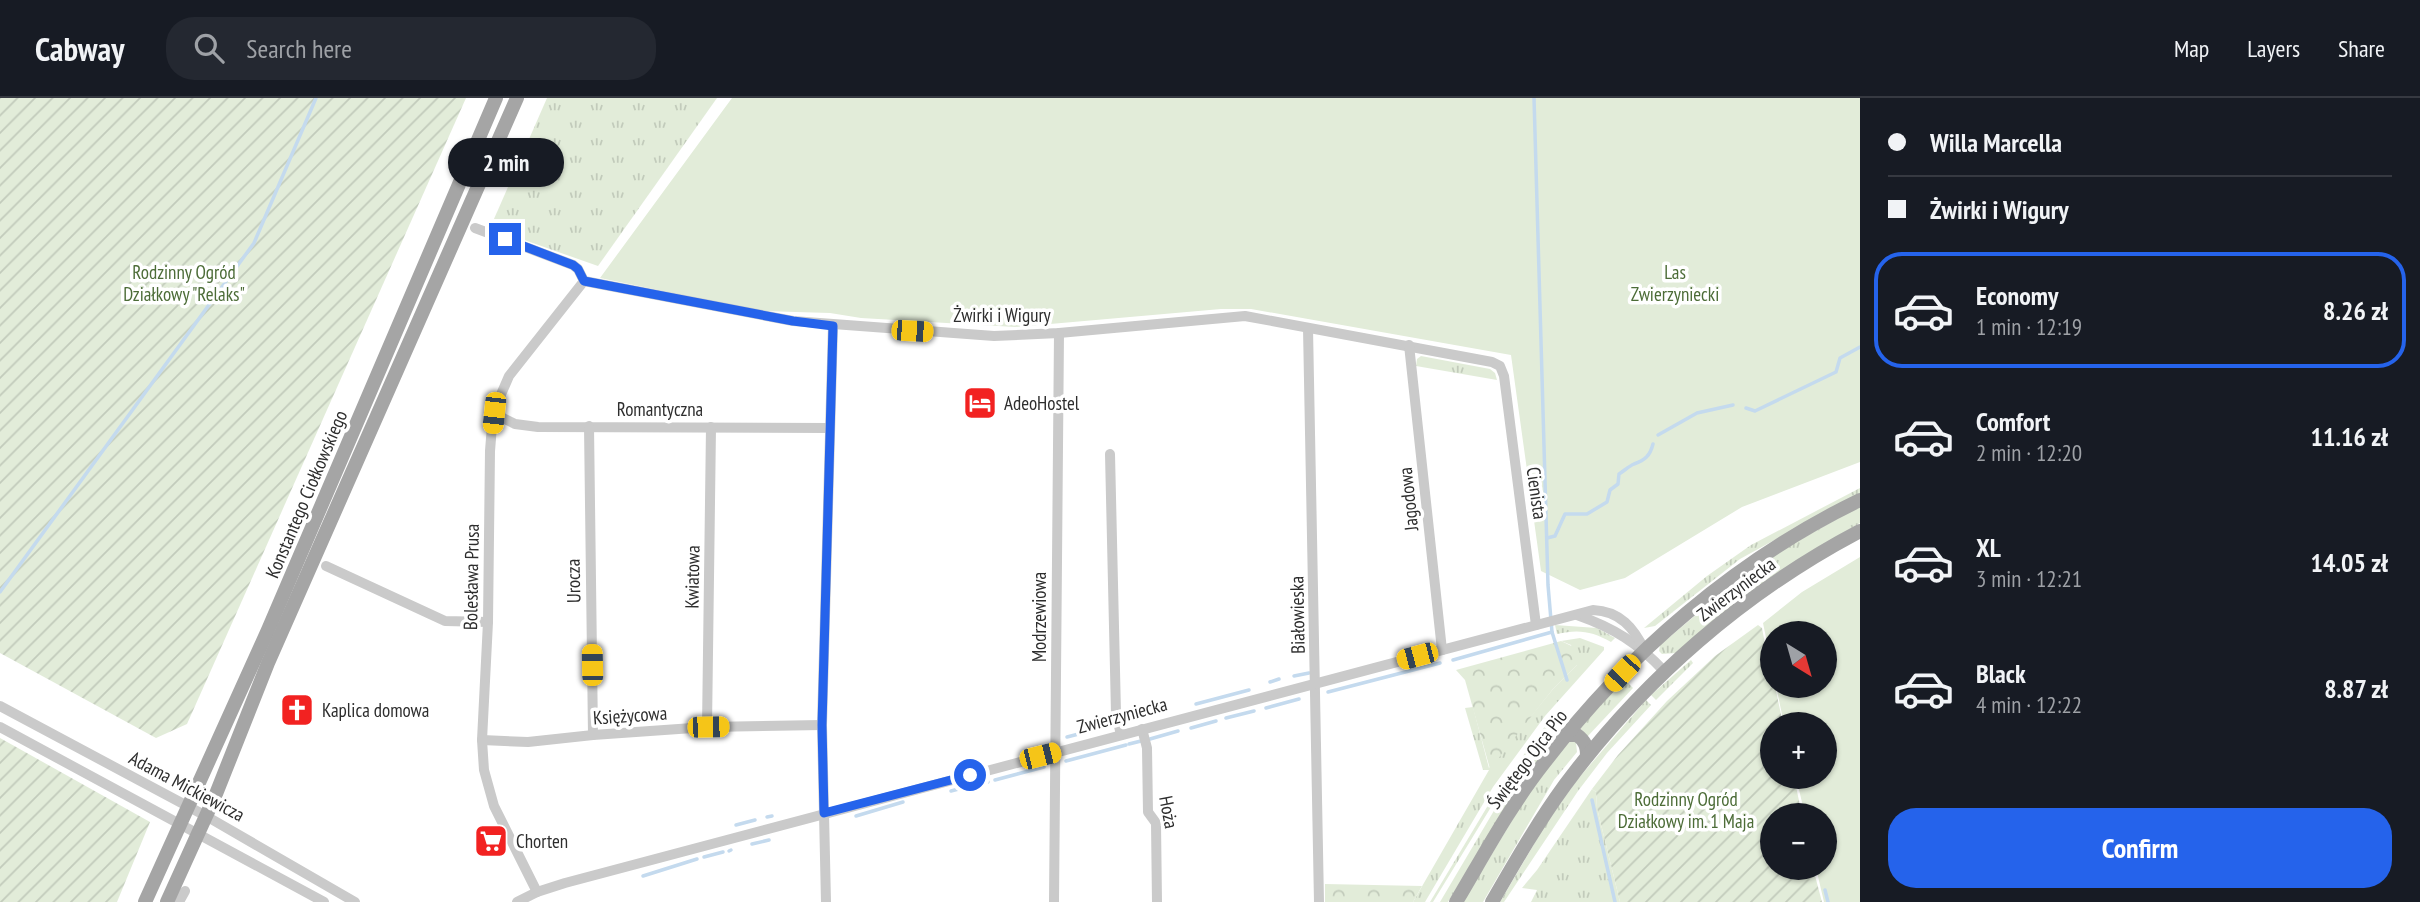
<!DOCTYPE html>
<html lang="en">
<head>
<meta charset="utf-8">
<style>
	:root { --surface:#171b24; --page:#242831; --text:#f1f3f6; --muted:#9ea1a6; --line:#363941; --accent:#2563eb }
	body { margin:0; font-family:"PT Sans Narrow",sans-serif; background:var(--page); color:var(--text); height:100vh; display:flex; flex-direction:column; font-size:26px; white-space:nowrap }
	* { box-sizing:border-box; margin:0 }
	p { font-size:23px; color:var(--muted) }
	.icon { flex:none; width:38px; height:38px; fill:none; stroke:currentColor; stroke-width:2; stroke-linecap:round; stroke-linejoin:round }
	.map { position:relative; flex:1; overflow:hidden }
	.side { display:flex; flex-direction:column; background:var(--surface); width:560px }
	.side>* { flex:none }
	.banner { display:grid; align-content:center; height:154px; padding:0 28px; background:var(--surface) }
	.needle { width:46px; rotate:143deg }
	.fabs { position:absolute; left:1760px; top:523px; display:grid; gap:14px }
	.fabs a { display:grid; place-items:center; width:77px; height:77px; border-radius:50%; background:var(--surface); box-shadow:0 2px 5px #0004; font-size:35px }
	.end { position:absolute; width:32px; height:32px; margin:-16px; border:9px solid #2563eb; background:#fff; box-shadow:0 0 0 4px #fff }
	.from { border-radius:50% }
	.bubble { position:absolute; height:49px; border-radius:24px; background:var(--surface); box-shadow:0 2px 5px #0004; font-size:23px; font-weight:800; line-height:49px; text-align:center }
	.car { position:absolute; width:21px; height:42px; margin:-21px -10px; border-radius:9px; box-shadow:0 0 5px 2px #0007; background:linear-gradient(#f5c518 24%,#345 0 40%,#f5c518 0 76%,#345 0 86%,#f5c518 0) }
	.banner b { display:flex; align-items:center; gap:24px; height:66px; font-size:26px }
	.banner b+b { border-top:2px solid var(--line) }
	.banner i { width:18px; height:18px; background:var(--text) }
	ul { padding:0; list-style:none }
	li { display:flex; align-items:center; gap:21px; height:116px; margin:0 14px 10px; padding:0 14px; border:4px solid transparent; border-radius:28px }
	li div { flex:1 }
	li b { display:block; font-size:26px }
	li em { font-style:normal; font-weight:800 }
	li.active { border-color:var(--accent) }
	li>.icon { width:63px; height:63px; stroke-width:1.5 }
	.primary-button { display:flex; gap:14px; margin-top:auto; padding:14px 28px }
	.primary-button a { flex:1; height:80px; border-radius:28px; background:var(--accent); color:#fff; font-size:28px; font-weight:800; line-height:80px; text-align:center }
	header { display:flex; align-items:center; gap:42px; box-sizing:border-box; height:98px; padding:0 35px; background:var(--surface); border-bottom:2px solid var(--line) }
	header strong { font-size:33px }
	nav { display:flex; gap:38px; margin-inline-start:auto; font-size:24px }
	.search { width:490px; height:63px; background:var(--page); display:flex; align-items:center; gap:18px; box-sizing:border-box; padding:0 24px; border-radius:28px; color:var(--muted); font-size:26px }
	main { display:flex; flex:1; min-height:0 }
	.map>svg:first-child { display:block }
</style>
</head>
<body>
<header>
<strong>Cabway</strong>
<div class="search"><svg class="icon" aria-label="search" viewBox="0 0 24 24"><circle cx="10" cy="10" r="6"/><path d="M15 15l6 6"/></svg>Search here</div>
<nav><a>Map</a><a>Layers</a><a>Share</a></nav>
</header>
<main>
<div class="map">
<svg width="1860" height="804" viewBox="0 0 1860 804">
	<defs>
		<pattern id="grass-tufts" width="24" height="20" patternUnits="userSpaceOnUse" patternTransform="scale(1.75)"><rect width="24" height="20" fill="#e2ecd9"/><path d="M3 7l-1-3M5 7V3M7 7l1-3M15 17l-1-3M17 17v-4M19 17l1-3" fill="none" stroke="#c2cbbb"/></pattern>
		<pattern id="forest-crowns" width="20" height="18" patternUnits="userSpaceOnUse" patternTransform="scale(1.75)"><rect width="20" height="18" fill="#e2ecd9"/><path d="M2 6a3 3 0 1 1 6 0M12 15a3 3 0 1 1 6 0" fill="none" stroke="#c2cbbb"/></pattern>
		<pattern id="garden-furrows" width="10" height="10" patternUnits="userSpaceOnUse" patternTransform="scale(1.75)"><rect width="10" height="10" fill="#e2ecd9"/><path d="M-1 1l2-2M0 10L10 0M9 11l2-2" fill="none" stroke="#c2cbbb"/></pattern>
	</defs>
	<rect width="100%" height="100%" fill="#fff"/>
	<g fill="url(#grass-tufts)">
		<polygon points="547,0 717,0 598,168 490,130"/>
		<polygon points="1421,258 1490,271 1495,275 1497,282 1416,268 1417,261"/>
		<polygon points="1860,390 1860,395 1740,461 1655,528 1644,530 1707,478 1751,447"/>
		<polygon points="1860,408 1860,425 1805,457 1677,555 1662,556 1659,553 1660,547 1734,485 1780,453"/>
		<path d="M1555 527 1597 530 1615 540 1611 544C1592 533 1578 531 1557 536Z"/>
		<polygon points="1580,540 1604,549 1604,552 1545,618 1493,689 1425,804 1413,804 1489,672 1483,672 1465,610 1473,609 1489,670 1553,591 1577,567 1571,547 1561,543"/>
		<polygon points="1691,562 1693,565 1656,602 1651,597"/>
		<polygon points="1624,581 1633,590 1587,639 1580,630"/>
		<polygon points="1646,602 1651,607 1607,655 1578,693 1504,804 1500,804 1547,724 1577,682"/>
		<polygon points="1555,615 1558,617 1499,696 1433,804 1430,804 1496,694"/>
		<polygon points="1545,640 1549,642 1545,653 1512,699 1448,804 1440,804 1505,694"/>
		<polygon points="1573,642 1576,645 1577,654 1554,682 1483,804 1463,804 1528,696 1568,643"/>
		<polygon points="1592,691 1596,694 1597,710 1620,804 1531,804 1537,792 1522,790 1537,772"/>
	</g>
	<g fill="url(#forest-crowns)">
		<polygon points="1561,543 1578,551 1579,559 1577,567 1553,591 1490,671 1465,582 1456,572"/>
		<polygon points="1325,786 1422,788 1413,804 1325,804"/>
	</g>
	<g fill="#e2ecd9">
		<polygon points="732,0 1860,0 1860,364 1742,409 1625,480 1580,492 1541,473 1511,257 1251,211 1221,211 1015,229 861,220 830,215 760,213 600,180"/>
		<polygon points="1860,459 1860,804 1824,804 1816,770 1825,770 1825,718 1805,717 1796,679 1825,679 1825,626 1784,626 1776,588 1825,588 1825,536 1773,536 1773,574 1763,525 1802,494"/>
	</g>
	<g fill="url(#garden-furrows)">
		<polygon points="0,0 466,0 187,626 156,640 0,555"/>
		<polygon points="1758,527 1762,530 1773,588 1775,588 1783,626 1773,626 1773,679 1794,679 1802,717 1773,718 1773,770 1813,770 1822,804 1620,804 1597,710 1596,694 1592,691 1618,657 1667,603 1715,558"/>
		<polygon points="0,640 150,724 117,804 0,804"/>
	</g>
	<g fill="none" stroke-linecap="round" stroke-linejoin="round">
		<g stroke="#c4daee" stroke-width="3.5">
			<polyline points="1534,0 1548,487 1552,534 1567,582"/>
			<polyline points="1746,310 1755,313 1836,274 1840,260 1860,249"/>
			<polyline points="1658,337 1697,315 1733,307"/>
			<path d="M1547 440 1555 438 1565 416H1587L1607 404 1610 392 1618 386 1619 376C1624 373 1629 368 1634 366 1645 362 1650 358 1653 346"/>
			<polyline points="0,494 254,145 316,0"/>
			<polyline points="1453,562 1552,534"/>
			<polyline points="1294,578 1309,575"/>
			<polyline points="1270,584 1279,581"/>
			<polyline points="1328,594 1440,565"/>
			<polyline points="1196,606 1249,592"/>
			<polyline points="1266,610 1299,601"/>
			<polyline points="1226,620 1254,613"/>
			<polyline points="1191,630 1216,623"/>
			<polyline points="1067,639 1098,631"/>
			<polyline points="1150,641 1178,633"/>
			<polyline points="1129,646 1141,643"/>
			<polyline points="1066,663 1126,647"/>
			<polyline points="995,682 1044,669"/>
			<polyline points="979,686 988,684"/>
			<polyline points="951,693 970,688"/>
			<polyline points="1592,702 1615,804"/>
			<polyline points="856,718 903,704"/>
			<polyline points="767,719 772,718"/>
			<polyline points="736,727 755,722"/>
			<polyline points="752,746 769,742"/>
			<polyline points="729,753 731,752"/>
			<polyline points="704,759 723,754"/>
			<polyline points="643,778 697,761"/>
			<polyline points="1825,792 1828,804"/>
		</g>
		<g stroke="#cacaca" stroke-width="10">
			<polyline points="475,130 573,167 578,171 584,183 793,223 994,238 1059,235 1245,218 1492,264 1500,268 1504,278 1536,527"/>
			<polyline points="1308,230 1319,804"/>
			<polyline points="1409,247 1442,552"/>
			<polyline points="493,315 515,326 538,329 829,330"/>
			<polyline points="589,328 593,637"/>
			<polyline points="1110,356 1116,615 1121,637"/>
			<polyline points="326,468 445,523 488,524"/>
			<path d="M1577 517C1614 530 1638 545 1665 574"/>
			<polyline points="0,608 206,718 355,804"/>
			<polyline points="0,629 324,804"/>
			<polyline points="707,629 711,329"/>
			<polyline points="1142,631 1147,650 1148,714 1156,725 1157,804"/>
			<polyline points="482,642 528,644 593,637 707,629 822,627"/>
			<polyline points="537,794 494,708 484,672 482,642 488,524 490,353 493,315 509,278 584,183"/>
			<polyline points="179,804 185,793"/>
			<path d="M517 804 537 794 565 785 1593 512C1620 513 1634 530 1645 553"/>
			<polyline points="826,804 822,627 833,227"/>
			<polyline points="1054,804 1059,235"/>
		</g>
		<g stroke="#a5a5a5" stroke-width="14">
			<path d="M1566 637H1577C1585 643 1587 648 1587 658"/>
			<polyline points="145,804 268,532 496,0"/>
			<polyline points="167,804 216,696 268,565 517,0"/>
			<path d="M1456 804C1484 757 1510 708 1544 665 1627 556 1736 462 1860 402"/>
			<path d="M1492 804C1515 764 1538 724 1565 687 1643 582 1744 494 1860 433"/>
		</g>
	</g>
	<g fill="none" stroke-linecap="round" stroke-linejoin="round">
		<polyline stroke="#2563eb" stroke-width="9" points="505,141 573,167 578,171 584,183 793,223 833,228 822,627 824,715 970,677"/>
	</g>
	<defs>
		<symbol id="hotel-square" viewBox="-11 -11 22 22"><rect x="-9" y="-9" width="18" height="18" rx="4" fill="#f22221" stroke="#fff"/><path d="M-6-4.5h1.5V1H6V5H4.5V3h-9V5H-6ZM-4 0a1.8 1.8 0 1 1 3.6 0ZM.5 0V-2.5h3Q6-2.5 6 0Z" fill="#fff"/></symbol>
		<symbol id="church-square" viewBox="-11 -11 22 22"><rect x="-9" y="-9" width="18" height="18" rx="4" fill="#f22221" stroke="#fff"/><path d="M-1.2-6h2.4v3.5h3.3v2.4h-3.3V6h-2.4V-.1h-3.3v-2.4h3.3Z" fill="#fff"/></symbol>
		<symbol id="supermarket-square" viewBox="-11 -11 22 22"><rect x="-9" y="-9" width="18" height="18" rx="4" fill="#f22221" stroke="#fff"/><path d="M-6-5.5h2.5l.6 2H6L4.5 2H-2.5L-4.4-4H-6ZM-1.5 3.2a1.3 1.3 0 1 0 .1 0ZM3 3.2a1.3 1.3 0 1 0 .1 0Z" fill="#fff"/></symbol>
	</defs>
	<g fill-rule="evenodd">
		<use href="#hotel-square" x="961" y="286" width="38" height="38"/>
		<use href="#church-square" x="278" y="593" width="38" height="38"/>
		<use href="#supermarket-square" x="472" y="724" width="38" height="38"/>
	</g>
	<g text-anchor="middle" stroke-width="7" stroke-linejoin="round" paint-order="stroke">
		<g font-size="19" fill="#4c6c37" stroke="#fff">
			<text x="184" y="181">Rodzinny Ogród<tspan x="184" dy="22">Działkowy "Relaks"</tspan></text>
			<text x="1675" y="181">Las<tspan x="1675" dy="22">Zwierzyniecki</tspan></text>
			<text x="1686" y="708">Rodzinny Ogród<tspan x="1686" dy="22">Działkowy im. 1 Maja</tspan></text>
		</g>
		<g font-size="19" fill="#2d2d2d" stroke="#fff">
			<text x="1002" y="224">Żwirki i Wigury</text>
			<text x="660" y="318">Romantyczna</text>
			<text transform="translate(1537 395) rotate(82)" y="7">Cienista</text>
			<text transform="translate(306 396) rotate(-67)" y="7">Konstantego Ciołkowskiego</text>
			<text transform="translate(1408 401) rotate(-96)" y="7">Jagodowa</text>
			<text transform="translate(471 479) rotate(-89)" y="7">Bolesława Prusa</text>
			<text transform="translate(692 479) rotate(-89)" y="7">Kwiatowa</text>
			<text transform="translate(573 483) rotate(-91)" y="7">Urocza</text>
			<text transform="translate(1736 491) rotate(-37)" y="7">Zwierzyniecka</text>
			<text transform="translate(1297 517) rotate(-91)" y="7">Białowieska</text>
			<text transform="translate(1039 519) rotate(-90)" y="7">Modrzewiowa</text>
			<text transform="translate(630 617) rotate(-4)" y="7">Księżycowa</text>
			<text transform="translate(1122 617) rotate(-15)" y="7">Zwierzyniecka</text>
			<text transform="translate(1527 661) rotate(-53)" y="7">Świętego Ojca Pio</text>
			<text transform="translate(187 688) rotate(28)" y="7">Adama Mickiewicza</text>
			<text transform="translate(1169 714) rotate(79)" y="7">Hoża</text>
		</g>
		<g font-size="19" fill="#2d2d2d" stroke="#fff" text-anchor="start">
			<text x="1004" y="312">AdeoHostel</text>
			<text x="322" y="619">Kaplica domowa</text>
			<text x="516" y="750">Chorten</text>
		</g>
	</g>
</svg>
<div class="fabs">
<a><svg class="needle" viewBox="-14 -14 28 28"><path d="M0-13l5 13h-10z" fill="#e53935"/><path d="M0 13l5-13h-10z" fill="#9ea1a6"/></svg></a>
<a>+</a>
<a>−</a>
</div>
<i class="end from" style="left:970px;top:677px"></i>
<i class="end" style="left:505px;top:141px"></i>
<div class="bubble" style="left:448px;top:40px;width:116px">2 min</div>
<i class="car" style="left:912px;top:233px;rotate:93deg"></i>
<i class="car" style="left:494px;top:315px;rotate:186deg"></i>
<i class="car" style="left:1417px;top:558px;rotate:255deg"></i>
<i class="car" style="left:592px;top:567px;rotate:359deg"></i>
<i class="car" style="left:1622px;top:575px;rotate:223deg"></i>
<i class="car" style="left:708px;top:629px;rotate:89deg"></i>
<i class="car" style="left:1040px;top:658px;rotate:76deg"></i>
</div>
<section class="side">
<div class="banner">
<b><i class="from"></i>Willa Marcella</b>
<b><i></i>Żwirki i Wigury</b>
</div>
<ul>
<li class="active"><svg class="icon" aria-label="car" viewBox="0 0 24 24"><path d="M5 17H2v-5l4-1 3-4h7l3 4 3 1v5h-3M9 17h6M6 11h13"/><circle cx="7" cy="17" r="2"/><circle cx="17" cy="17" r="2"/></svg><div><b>Economy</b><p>1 min · 12:19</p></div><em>8.26 zł</em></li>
<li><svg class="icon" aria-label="car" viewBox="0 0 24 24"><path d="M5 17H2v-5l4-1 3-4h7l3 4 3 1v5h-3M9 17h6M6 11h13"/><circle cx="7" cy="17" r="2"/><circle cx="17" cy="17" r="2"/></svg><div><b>Comfort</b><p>2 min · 12:20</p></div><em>11.16 zł</em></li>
<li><svg class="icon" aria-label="car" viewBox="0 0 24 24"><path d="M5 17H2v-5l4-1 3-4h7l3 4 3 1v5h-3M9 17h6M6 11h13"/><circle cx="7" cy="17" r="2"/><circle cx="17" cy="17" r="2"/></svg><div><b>XL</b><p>3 min · 12:21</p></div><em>14.05 zł</em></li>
<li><svg class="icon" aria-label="car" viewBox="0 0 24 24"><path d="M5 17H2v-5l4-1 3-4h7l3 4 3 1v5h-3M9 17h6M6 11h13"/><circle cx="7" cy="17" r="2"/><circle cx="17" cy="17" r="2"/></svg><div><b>Black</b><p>4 min · 12:22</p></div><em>8.87 zł</em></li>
</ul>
<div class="primary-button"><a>Confirm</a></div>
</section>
</main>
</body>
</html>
